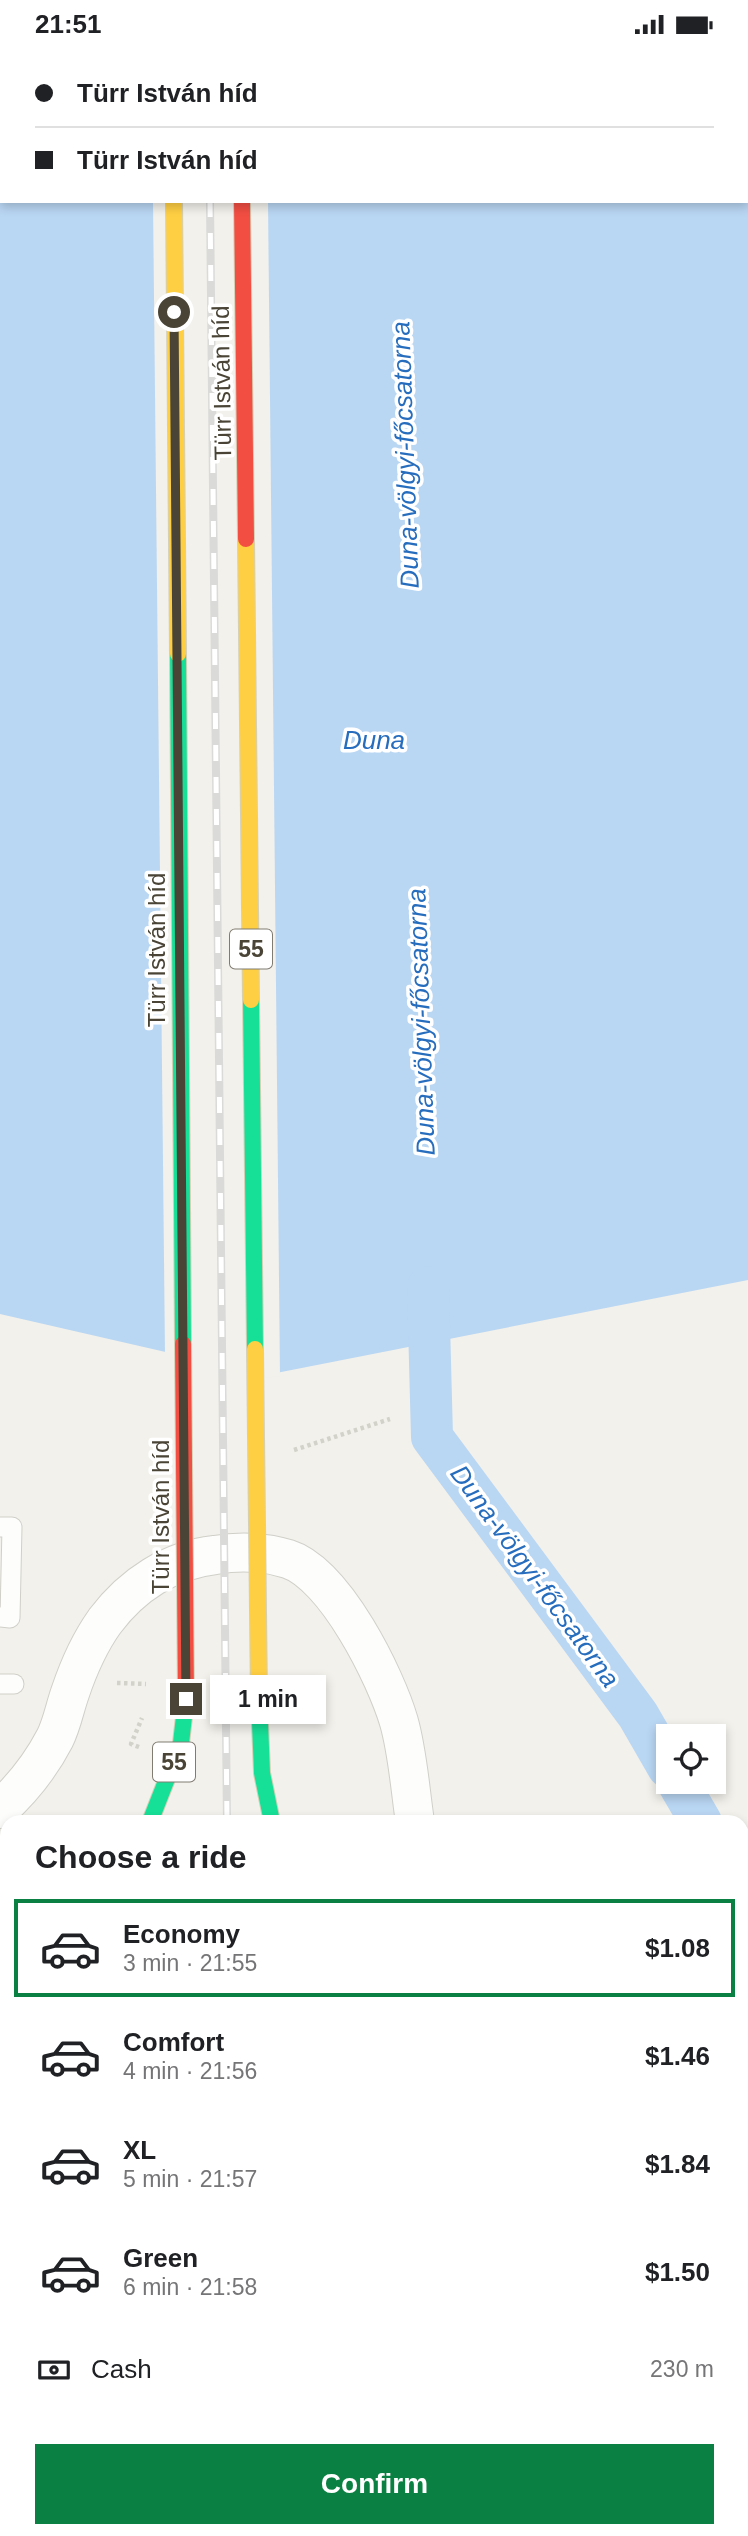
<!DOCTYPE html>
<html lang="en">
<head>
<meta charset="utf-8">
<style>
	:root { --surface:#fff; --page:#f6f6f6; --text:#202124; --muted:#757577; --line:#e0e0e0; --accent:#0b8043 }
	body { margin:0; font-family:Helvetica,sans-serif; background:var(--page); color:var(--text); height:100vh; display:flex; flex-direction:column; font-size:26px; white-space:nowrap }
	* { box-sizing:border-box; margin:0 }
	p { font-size:23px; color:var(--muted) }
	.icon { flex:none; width:38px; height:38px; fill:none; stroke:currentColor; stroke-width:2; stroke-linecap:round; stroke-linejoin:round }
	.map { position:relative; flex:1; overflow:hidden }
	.sheet { position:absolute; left:0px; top:1766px; width:749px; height:723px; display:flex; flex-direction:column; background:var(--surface); border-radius:21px 21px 0 0; box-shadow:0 4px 10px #0003 }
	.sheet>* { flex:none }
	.banner { position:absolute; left:0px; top:0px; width:749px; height:154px; box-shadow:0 4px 10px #0003; display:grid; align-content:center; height:154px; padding:0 35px; background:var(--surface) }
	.controls { position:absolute; left:656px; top:1675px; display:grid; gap:14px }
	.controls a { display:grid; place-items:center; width:70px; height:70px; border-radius:0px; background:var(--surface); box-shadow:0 4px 10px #0003; font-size:35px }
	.end { position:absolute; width:32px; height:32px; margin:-16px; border:9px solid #494436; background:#fff; box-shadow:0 0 0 4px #fff }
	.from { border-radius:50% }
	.bubble { position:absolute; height:49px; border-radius:0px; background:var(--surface); box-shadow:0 4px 10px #0003; font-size:23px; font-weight:800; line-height:49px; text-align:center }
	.banner b { display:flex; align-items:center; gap:24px; height:66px; font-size:26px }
	.banner b+b { border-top:2px solid var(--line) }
	.banner i { width:18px; height:18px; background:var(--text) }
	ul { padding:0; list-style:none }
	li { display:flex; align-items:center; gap:21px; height:98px; margin:0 14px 10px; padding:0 21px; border:4px solid transparent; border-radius:0px }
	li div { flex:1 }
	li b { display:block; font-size:26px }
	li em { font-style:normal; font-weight:800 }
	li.on { border-color:var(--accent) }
	li>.icon { width:63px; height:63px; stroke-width:1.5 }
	h2 { padding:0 35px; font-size:32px; line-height:84px }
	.pay { display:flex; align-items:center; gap:18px; height:77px; padding:0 35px; font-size:26px }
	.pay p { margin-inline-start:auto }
	.cta { display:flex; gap:14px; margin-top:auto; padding:14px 35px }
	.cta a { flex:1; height:80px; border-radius:0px; background:var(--accent); color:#fff; font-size:28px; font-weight:800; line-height:80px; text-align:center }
	.status { display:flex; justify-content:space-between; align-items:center; height:49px; padding:0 35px; background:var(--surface); direction:ltr }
	.status svg { height:19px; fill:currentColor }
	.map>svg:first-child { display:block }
</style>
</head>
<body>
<div class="status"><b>21:51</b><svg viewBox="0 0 49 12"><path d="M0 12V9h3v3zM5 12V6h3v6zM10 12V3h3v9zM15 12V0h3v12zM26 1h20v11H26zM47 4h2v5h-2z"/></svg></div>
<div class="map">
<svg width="748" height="2487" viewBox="0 0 748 2487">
	<rect width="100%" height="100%" fill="#f2f1eb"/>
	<polygon fill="#dbeec9" points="7,1782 7,2482 90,2482 89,2487 0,2487 0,1787"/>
	<path fill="#b9d6f3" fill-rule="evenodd" d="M0 0H748V1231L266 1326 0 1265ZM2 2H747V152H2Z"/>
	<polygon fill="#f2f1eb" points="153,152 268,152 280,1327 265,1329 165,1307"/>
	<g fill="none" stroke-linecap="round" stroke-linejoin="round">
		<g stroke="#b9d6f3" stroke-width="42">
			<polyline points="428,1238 432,1388 638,1666 668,1718"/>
			<polyline points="677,1732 701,1773"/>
			<polyline points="742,1842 748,1852"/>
		</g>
		<defs>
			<g id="lane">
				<polyline points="0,1478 12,1478 10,1569 0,1568"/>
				<polyline points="0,1635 14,1635"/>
				<polyline points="742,2318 748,2318"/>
				<polyline points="435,2482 435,2487"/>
			</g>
			<g id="street">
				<path d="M0 1760C22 1740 41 1716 55 1689 62 1675 65 1658 70 1644 78 1620 90 1593 105 1572 132 1536 170 1511 215 1506 238 1502 265 1503 288 1510 335 1525 386 1628 399 1673 408 1705 410 1740 415 1773"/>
				<polyline points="364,2487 365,2482"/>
			</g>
			<g id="fast">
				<polyline points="259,1649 262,1724 272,1773"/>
				<polyline points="150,1773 181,1694 186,1650"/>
				<polyline points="307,2482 307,2487"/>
			</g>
			<g id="slow">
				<polyline points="172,0 172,2"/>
				<polyline points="241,0 241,2"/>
			</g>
			<polyline id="jam" points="129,2482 129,2487"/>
		</defs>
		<use href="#lane" stroke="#d0cfc8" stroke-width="21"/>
		<use href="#street" stroke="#d0cfc8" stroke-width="40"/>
		<use href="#fast" stroke="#d5d0b7" stroke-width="18"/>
		<use href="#slow" stroke="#d5d0b7" stroke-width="18"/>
		<use href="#jam" stroke="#d5d0b7" stroke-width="18"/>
		<g stroke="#d2d1ca" stroke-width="4.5" stroke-dasharray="3.5 3.5" stroke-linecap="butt">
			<polyline points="294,1401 390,1370"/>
			<polyline points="117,1634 146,1635"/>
			<polyline points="139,1698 131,1695 142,1669"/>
		</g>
		<use href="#lane" stroke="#fdfdfc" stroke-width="19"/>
		<use href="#street" stroke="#fdfdfc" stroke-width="38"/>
		<use href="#fast" stroke="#16e098" stroke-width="16"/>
		<use href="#slow" stroke="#ffcf43" stroke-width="16"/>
		<use href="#jam" stroke="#f24e42" stroke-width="16"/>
		<defs>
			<g id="rail">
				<polyline points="209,0 209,2"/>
				<polyline points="210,152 227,1773"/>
				<polyline points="239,2482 239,2487"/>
			</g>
		</defs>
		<use href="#rail" stroke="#dadad9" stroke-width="8"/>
		<use href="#rail" stroke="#fff" stroke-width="5" stroke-dasharray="16" stroke-linecap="butt"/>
		<defs>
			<g id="fast-bridge">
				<polyline points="178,605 183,1295"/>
				<polyline points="251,951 255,1300"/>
			</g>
			<g id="slow-bridge">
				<polyline points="174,152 178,605"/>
				<polyline points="246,490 251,951"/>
				<polyline points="255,1300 259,1649"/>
			</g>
			<g id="jam-bridge">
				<polyline points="242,152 246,490"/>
				<polyline points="183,1295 186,1650"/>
			</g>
		</defs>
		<use href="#fast-bridge" stroke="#d5d0b7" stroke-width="18" stroke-linecap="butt"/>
		<use href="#slow-bridge" stroke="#d5d0b7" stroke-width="18" stroke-linecap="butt"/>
		<use href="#jam-bridge" stroke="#d5d0b7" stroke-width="18" stroke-linecap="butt"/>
		<use href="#fast-bridge" stroke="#16e098" stroke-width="16"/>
		<use href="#slow-bridge" stroke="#ffcf43" stroke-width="16"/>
		<use href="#jam-bridge" stroke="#f24e42" stroke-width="16"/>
	</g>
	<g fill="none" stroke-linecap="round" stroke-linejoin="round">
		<polyline stroke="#494436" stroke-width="9" points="174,263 186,1650"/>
	</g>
	<g text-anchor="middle" stroke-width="7" stroke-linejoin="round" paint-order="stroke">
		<g fill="#fff" stroke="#807c72" stroke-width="2">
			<rect x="230" y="880.5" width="42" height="39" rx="5"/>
			<rect x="153" y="1693.5" width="42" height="39" rx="5"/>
		</g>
		<g font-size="23" font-weight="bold" fill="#494436">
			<text x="251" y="908">55</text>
			<text x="174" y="1721">55</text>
		</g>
		<g font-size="24" fill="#494436" stroke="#fff">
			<text transform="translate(222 334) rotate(-91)" y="8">Türr István híd</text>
			<text transform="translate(157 901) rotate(-90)" y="8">Türr István híd</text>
			<text transform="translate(161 1468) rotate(-90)" y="8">Türr István híd</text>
		</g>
		<g font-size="26" font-style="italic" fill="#276dbe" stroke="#fff">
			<text transform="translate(405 406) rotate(-92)" y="9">Duna-völgyi-főcsatorna</text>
			<text x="374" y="700">Duna</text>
			<text transform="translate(421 973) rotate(-92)" y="9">Duna-völgyi-főcsatorna</text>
			<text transform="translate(535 1527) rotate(54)" y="9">Duna-völgyi-főcsatorna</text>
		</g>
	</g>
</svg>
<div class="controls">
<a><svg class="icon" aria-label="locate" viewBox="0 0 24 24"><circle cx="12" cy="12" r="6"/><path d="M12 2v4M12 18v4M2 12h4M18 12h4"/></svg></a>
</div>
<i class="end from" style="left:174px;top:263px"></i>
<i class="end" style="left:186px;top:1650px"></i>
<div class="bubble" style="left:210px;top:1626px;width:116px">1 min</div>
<div class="banner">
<b><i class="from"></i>Türr István híd</b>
<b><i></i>Türr István híd</b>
</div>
<section class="sheet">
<h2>Choose a ride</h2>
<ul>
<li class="on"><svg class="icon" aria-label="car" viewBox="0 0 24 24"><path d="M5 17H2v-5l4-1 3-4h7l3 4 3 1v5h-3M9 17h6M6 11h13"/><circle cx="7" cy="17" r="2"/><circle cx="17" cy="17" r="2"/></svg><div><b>Economy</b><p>3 min · 21:55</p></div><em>$1.08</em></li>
<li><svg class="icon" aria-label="car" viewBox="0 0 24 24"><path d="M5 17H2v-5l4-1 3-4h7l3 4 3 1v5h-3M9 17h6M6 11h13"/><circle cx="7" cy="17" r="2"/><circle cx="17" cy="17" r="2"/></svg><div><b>Comfort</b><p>4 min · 21:56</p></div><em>$1.46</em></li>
<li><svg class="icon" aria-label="car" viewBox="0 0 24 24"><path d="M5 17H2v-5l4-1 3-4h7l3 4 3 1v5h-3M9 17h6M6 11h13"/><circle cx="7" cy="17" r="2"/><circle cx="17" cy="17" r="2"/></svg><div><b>XL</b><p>5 min · 21:57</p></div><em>$1.84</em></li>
<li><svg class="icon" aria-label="car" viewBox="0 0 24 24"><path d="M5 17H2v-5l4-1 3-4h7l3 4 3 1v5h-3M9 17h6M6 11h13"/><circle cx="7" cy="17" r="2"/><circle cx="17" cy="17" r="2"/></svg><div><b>Green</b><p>6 min · 21:58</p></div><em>$1.50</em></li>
</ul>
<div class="pay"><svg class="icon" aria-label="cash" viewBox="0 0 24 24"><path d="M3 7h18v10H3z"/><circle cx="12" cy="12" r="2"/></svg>Cash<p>230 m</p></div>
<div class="cta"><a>Confirm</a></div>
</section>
</div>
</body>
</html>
